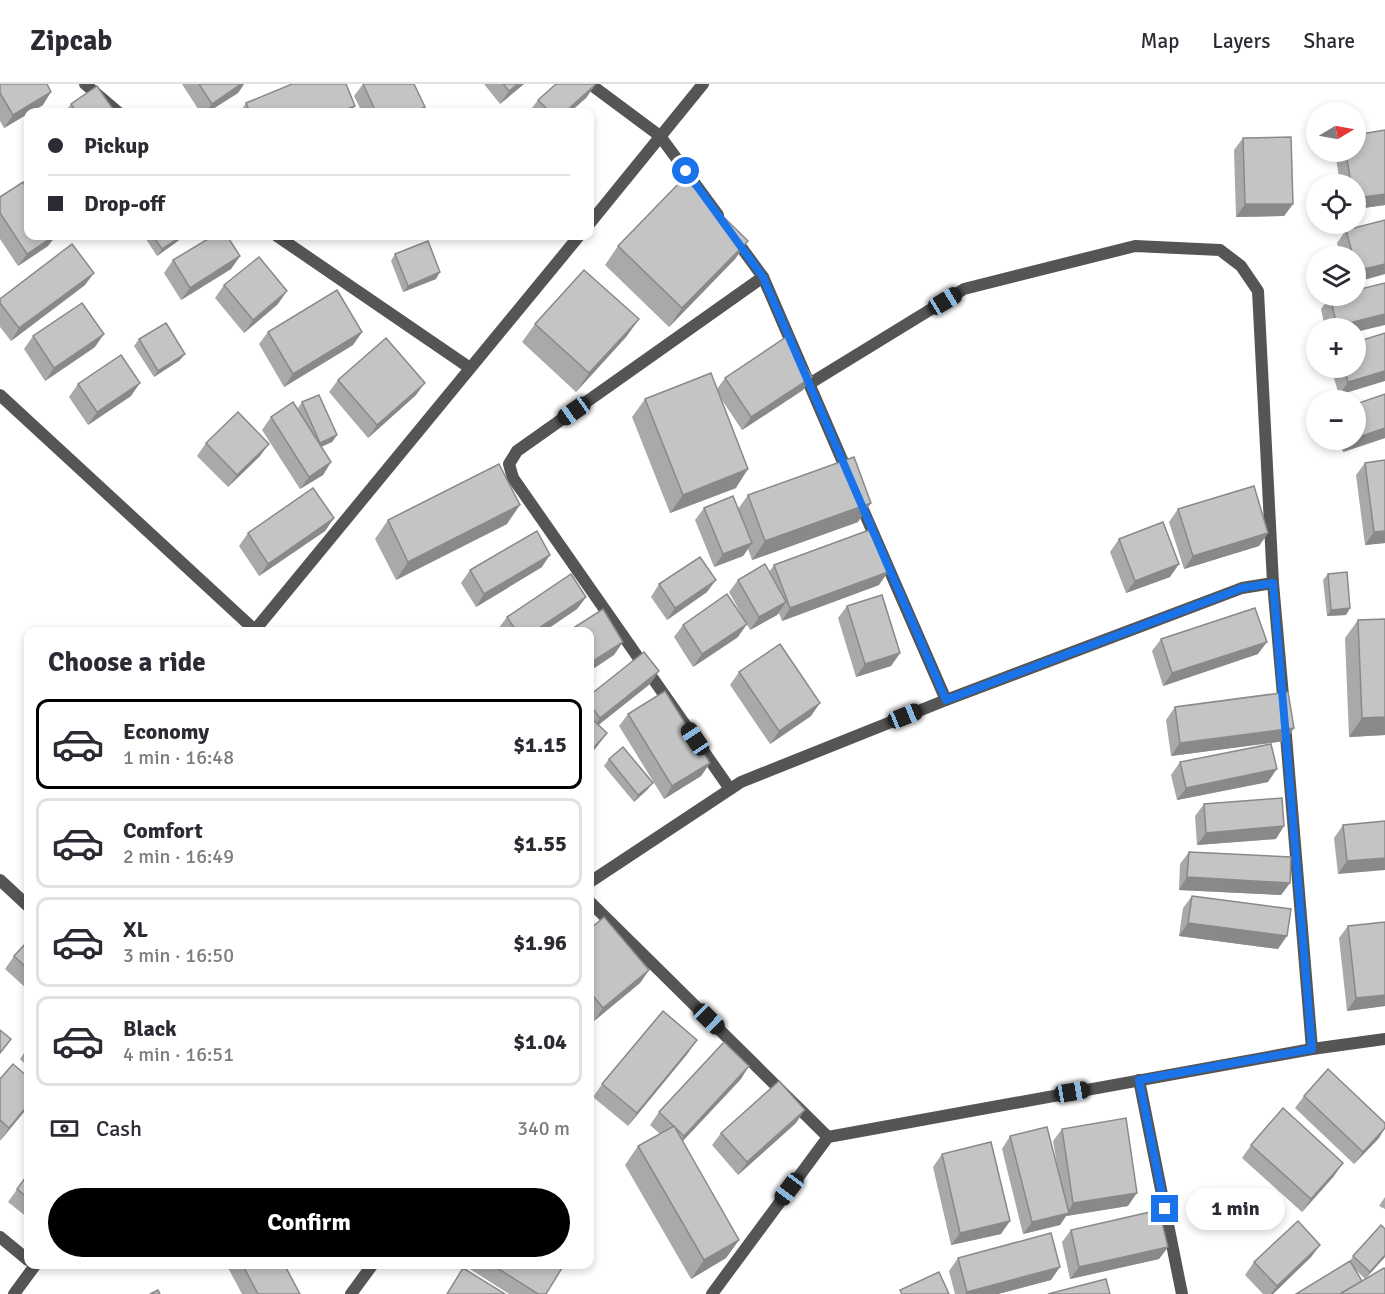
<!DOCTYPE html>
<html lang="en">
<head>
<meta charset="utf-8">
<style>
	:root { --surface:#fff; --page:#f7f7f7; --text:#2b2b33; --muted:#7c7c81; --line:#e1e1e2; --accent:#000 }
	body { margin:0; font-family:Signika,sans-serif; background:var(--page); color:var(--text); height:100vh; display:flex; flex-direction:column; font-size:22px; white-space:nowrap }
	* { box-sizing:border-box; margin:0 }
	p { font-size:20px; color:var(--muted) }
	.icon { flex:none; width:33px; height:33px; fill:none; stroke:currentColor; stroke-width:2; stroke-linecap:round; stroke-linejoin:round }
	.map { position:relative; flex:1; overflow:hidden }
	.details { position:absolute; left:24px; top:543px; width:570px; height:642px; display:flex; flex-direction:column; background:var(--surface); border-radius:12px; box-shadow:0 3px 9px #0003 }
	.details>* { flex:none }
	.hud { position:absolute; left:24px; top:24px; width:570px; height:132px; border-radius:12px; box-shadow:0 3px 9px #0003; display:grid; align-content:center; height:132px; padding:0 24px; background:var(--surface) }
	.needle { width:39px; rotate:80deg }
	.buttons { position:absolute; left:1306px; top:18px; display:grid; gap:12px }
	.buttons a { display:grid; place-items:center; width:60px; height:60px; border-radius:50%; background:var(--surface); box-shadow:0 3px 9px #0003; font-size:30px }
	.end { position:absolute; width:27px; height:27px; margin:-14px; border:8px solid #1a73e8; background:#fff; box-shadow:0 0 0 3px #fff }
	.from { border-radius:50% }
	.bubble { position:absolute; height:42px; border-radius:21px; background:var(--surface); box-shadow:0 3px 9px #0003; font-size:20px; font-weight:800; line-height:42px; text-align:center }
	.car { position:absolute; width:18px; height:36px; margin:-18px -9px; border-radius:8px; box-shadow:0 0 4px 2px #0007; background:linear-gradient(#222 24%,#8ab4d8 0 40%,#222 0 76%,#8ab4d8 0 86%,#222 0) }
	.hud b { display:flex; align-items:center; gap:21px; height:57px; font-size:22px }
	.hud b+b { border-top:2px solid var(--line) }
	.hud i { width:15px; height:15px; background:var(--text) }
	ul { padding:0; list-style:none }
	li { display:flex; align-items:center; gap:18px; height:90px; margin:0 12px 9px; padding:0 12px; border:3px solid var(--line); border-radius:12px }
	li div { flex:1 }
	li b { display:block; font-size:22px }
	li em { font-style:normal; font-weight:800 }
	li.active { border-color:var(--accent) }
	li>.icon { width:54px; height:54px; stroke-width:1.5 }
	h2 { padding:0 24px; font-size:27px; line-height:72px }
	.pay { display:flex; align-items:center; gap:15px; height:66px; padding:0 24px; font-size:22px }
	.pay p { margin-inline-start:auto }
	.button { display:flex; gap:12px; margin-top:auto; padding:12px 24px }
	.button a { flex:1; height:69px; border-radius:36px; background:var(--accent); color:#fff; font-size:24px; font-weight:800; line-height:69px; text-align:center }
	header { display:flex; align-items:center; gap:36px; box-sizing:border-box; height:84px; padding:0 30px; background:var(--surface); border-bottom:2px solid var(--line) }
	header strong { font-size:28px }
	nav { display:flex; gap:33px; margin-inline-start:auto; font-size:21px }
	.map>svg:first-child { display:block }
</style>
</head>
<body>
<header>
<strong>Zipcab</strong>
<nav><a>Map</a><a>Layers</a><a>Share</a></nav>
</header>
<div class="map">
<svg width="1385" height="1210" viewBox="0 0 1385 1210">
	<rect width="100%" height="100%" fill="#fff"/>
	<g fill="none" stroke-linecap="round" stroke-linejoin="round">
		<g stroke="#555" stroke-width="12">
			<polyline points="85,0 118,28"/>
			<polyline points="590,0 660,52 718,131"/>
			<polyline points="590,139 703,0"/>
			<polyline points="277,152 470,284"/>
			<polyline points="733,152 763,193 849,392"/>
			<polyline points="809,300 964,205 1135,162 1220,166 1241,182 1258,207 1273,499 1284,623"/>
			<polyline points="0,311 257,548"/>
			<polyline points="858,414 946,616"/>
			<polyline points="255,546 579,152"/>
			<polyline points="1285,640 1312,965"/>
			<polyline points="730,705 513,394 509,380 517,367 763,193"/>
			<polyline points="0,796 28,822"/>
			<polyline points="590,798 741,698 946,616 1242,504 1273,499"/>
			<polyline points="590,818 828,1053"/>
			<polyline points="1139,996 1182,1210"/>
			<polyline points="0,1153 28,1176"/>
			<polyline points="14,1210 36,1180"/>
			<polyline points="351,1210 373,1180"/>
			<polyline points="712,1210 828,1053 1312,965 1385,955"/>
		</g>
	</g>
	<g fill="#a9a9a9">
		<polygon points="0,0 43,21 4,44 0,37"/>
		<polygon points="182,0 244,0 238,9 208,28 200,28"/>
		<polygon points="363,0 414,0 425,23 421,28 362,28 354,12"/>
		<polygon points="484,0 524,0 500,20"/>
		<polygon points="595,1 586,14 570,28 529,28 538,16"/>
		<polygon points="246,19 355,22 350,28 240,28"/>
		<polygon points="71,20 115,28 65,28"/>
		<polygon points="1243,54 1293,120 1284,132 1236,133 1234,66"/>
		<polygon points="1335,68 1356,68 1385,121 1356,125 1356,100 1340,100"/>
		<polygon points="0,113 48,162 18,182 0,155"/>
		<polygon points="1346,146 1385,190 1356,198 1356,172 1340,172 1337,159"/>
		<polygon points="144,152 182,152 178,157 157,172"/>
		<polygon points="748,157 735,175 669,243 605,181 618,162"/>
		<polygon points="395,170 436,195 403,208 391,177"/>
		<polygon points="240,172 231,185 181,216 164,189 173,176"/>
		<polygon points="85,201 11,257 0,243 0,215"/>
		<polygon points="224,201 278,220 244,249 215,214"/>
		<polygon points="1330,213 1356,244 1325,244 1321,225"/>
		<polygon points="639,235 626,253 576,308 522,258 535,240"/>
		<polygon points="268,248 362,248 353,261 284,303 259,260"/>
		<polygon points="1385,249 1339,311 1331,284 1356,284"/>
		<polygon points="33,252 95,263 45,297 24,265"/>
		<polygon points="139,255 180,276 154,293 134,262"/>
		<polygon points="725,294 803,306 742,346 720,313 736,404 670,429 632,333 645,315 717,305"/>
		<polygon points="338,296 416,311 368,354 329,308"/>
		<polygon points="78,300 131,312 88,341 69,313"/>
		<polygon points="1385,310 1385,354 1343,368 1338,356 1356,356"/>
		<polygon points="302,318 337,351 332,358 321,363 331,378 323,391 300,405 262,346 271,333 300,329 298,324"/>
		<polygon points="206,359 260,372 228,403 197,372"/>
		<polygon points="1365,379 1385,459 1365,461 1356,391"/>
		<polygon points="748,411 858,438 752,476 748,465 743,472 714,483 695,436 704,424 738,425"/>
		<polygon points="1178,425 1268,449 1259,462 1184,485 1169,438"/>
		<polygon points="334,434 325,447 259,492 239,462 248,449"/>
		<polygon points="388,436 507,440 396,496 375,455"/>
		<polygon points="1119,455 1170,493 1126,509 1110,468"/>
		<polygon points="774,481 879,501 782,537 779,529 777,531 750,546 729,508 738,496 769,488"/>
		<polygon points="542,483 476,523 461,499 470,486"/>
		<polygon points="1328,490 1350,524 1346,531 1327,532 1323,496"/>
		<polygon points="659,500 707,508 667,536 651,513"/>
		<polygon points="586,513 577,525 543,548 500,548 498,545 507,533"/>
		<polygon points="847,522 900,569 891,582 856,593 838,534"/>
		<polygon points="1385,535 1385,651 1349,653 1345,554 1358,536"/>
		<polygon points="683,541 738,553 693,583 674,553"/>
		<polygon points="1161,555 1258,570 1163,602 1152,567"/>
		<polygon points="659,587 650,600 598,641 607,649 598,661 590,671 590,611"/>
		<polygon points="739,588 811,632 770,660 730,601"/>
		<polygon points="1175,623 1294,644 1285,657 1171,672 1166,636"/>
		<polygon points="628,630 710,679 701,692 664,715 619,642"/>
		<polygon points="609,675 648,705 634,718 604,682"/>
		<polygon points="1180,678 1268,698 1177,716 1171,691"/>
		<polygon points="1204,720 1276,755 1197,761 1195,732"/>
		<polygon points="1385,737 1338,790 1334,754 1343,741"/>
		<polygon points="1189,768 1290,799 1281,811 1179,806 1180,780"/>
		<polygon points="1192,812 1278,865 1179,852 1183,824"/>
		<polygon points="1385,838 1385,922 1347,927 1339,854 1348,842"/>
		<polygon points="590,845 649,886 640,899 594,937 590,931"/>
		<polygon points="28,857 28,906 5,885 14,872"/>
		<polygon points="28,963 28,983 20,975"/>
		<polygon points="688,969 628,1042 593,1013 602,1000"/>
		<polygon points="0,995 28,1023 0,1057"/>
		<polygon points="741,995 683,1057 739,1156 726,1174 691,1195 625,1081 638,1062 660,1050 650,1041 659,1028"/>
		<polygon points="1304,1012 1379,1054 1354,1080 1295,1024"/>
		<polygon points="796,1039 738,1091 712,1061 721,1049"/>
		<polygon points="1062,1045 1128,1122 1066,1132 1060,1141 1023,1150 1002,1065 1010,1052 1057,1081 1053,1057"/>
		<polygon points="1251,1061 1334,1092 1302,1128 1242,1074"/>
		<polygon points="942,1070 1001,1150 951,1161 933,1083"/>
		<polygon points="28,1090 28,1134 8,1118"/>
		<polygon points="1385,1113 1385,1125 1379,1122"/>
		<polygon points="1071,1146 1168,1163 1159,1175 1070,1195 1062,1158"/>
		<polygon points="1320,1161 1311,1173 1273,1210 1263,1210 1245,1191 1254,1178"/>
		<polygon points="1353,1172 1385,1173 1365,1195 1354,1184 1362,1197 1385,1210 1296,1210 1350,1177"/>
		<polygon points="958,1174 1051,1196 998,1210 955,1210 949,1187"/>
		<polygon points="226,1180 284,1180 300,1210 242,1210"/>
		<polygon points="462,1180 556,1180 546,1210 509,1210"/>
	</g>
	<g fill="#898989">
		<polygon points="241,0 244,0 238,9 208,28 205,28 212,20"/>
		<polygon points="518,0 524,0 500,20 509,7"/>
		<polygon points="595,1 586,14 570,28 565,28"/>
		<polygon points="51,8 43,21 4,44 13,31"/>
		<polygon points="355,22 350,28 339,28"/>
		<polygon points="425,23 421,28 413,28"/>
		<polygon points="1385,110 1385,121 1356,125 1356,114"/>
		<polygon points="1245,120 1293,120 1284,132 1236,133"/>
		<polygon points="54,152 56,152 48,162 18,182 27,170"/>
		<polygon points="182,152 178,157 157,172 162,165"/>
		<polygon points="748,157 735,175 669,243 682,224"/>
		<polygon points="240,172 231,185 181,216 190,204"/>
		<polygon points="1385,180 1385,190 1356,198 1356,187"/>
		<polygon points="440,188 436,195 403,208 408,202"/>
		<polygon points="94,189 85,201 11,257 19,244"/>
		<polygon points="287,207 278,220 244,249 253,236"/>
		<polygon points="1385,230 1385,241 1356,248 1356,244 1335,244 1337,242"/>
		<polygon points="639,235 626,253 576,308 589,289"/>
		<polygon points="362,248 353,261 284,303 293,290"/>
		<polygon points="104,250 95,263 45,297 54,284"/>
		<polygon points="185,270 180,276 154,293 158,287"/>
		<polygon points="1385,287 1385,297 1339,311 1348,298"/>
		<polygon points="812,293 803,306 742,346 751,333"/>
		<polygon points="140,299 131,312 88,341 97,328"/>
		<polygon points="425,299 416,311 368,354 377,341"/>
		<polygon points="1385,344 1385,354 1343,368 1352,356 1356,356 1356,354"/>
		<polygon points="337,351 332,358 316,365 320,359"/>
		<polygon points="269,360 260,372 228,403 237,391"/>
		<polygon points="331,378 323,391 300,405 309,393"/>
		<polygon points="748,385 736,404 670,429 683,411"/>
		<polygon points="871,419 858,438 752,476 765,457"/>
		<polygon points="520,421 507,440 396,496 408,478"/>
		<polygon points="334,434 325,447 259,492 268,480"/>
		<polygon points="1385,447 1385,459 1365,461 1374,448"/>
		<polygon points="1268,449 1259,462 1184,485 1193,472"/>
		<polygon points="752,459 743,472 714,483 723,470"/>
		<polygon points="550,471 542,483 476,523 484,510"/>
		<polygon points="1179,480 1170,493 1126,509 1135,497"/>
		<polygon points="888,488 879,501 782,537 790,524"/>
		<polygon points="716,496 707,508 667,536 675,524"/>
		<polygon points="586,513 577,525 543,548 533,548"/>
		<polygon points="786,518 777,531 750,546 759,533"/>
		<polygon points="1350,524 1346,531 1327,532 1331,526"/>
		<polygon points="747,540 738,553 693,583 702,570"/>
		<polygon points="623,558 614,571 590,587 590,579"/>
		<polygon points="1267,558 1258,570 1163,602 1172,589"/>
		<polygon points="900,569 891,582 856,593 865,580"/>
		<polygon points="659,587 650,600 591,647 600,634"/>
		<polygon points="820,619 811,632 770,660 779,647"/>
		<polygon points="1385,633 1385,651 1349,653 1362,634"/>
		<polygon points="1294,644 1285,657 1171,672 1180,659"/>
		<polygon points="607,649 598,661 590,671 590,668"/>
		<polygon points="710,679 701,692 664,715 672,702"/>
		<polygon points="1277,685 1268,698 1177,716 1186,704"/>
		<polygon points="653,699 648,705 634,718 638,711"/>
		<polygon points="1284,742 1276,755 1197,761 1206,749"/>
		<polygon points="1385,774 1385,786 1338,790 1347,777"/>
		<polygon points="1187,793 1290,799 1281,811 1179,806"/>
		<polygon points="1188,839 1287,852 1278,865 1179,852"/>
		<polygon points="649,886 640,899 594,937 603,924"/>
		<polygon points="1385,911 1385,922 1347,927 1356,914"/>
		<polygon points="697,956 688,969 628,1042 637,1029"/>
		<polygon points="749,982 741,995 675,1065 684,1052"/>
		<polygon points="28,1021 28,1023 0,1057 9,1044"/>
		<polygon points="805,1026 796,1039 738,1091 747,1078"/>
		<polygon points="1385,1044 1379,1054 1354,1080 1363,1068"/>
		<polygon points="1343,1079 1334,1092 1302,1128 1311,1115"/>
		<polygon points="1137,1109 1128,1122 1066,1132 1060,1141 1023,1150 1032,1138 1067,1129 1073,1119"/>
		<polygon points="1010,1137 1001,1150 951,1161 960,1149"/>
		<polygon points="739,1156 726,1174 691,1195 704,1176"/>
		<polygon points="1320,1161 1311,1173 1273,1210 1271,1210 1277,1202"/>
		<polygon points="1168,1163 1159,1175 1070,1195 1079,1183"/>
		<polygon points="1385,1171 1385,1173 1365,1195 1370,1188"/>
		<polygon points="1060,1183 1051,1196 998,1210 965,1210 967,1208"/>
	</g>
	<g fill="#c4c4c4" stroke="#898989" stroke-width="1.5">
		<polygon points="0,0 47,0 51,8 13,31 0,9"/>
		<polygon points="199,0 241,0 212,20"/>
		<polygon points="292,0 346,0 355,22 339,28 250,28 246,19"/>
		<polygon points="363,0 414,0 425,23 413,28 376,28"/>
		<polygon points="503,0 518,0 509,7"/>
		<polygon points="556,0 594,0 595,1 565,28 550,28 538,16"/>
		<polygon points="97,2 115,28 76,28 71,20"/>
		<polygon points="1385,46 1385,110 1356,114 1356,100 1351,100 1346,68 1356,68 1356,51"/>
		<polygon points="1291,53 1293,120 1245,120 1243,54"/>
		<polygon points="684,94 748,157 682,224 618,162"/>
		<polygon points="23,98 28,106 28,152 54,152 27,170 0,129 0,113"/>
		<polygon points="1385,136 1385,180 1356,187 1356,172 1353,172 1346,146"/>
		<polygon points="153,152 182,152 162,165"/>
		<polygon points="213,152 227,152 240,172 190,204 173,176"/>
		<polygon points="428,157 440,188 408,202 395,170"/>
		<polygon points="72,160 94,189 19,244 0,219 0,215"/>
		<polygon points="259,173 287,207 253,236 224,201"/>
		<polygon points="584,186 639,235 589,289 535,240"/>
		<polygon points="1385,199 1385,230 1337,242 1330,213 1335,212 1356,212 1356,206"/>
		<polygon points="337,206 362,248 293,290 268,248"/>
		<polygon points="82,219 104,250 54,284 33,252"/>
		<polygon points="166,239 185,270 158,287 139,255"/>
		<polygon points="1385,249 1385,287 1348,298 1344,284 1356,284 1356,258"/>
		<polygon points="786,253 812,293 751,333 725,294"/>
		<polygon points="386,254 425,299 377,341 338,296"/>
		<polygon points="121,271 140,299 97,328 78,300"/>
		<polygon points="711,289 748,385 683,411 645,315"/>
		<polygon points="1385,310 1385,344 1356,354 1356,320"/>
		<polygon points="319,311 337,351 320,359 302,318"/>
		<polygon points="293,318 331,378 309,393 271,333"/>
		<polygon points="238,328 269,360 237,391 206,359"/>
		<polygon points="854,373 871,419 765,457 748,411"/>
		<polygon points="1385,376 1385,447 1374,448 1365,379"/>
		<polygon points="499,380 520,421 408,478 388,436"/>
		<polygon points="1254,402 1268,449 1193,472 1178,425"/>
		<polygon points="313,404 334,434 268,480 248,449"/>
		<polygon points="733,412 752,459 723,470 704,424"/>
		<polygon points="1163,438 1179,480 1135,497 1119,455"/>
		<polygon points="872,445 888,488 790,524 774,481"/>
		<polygon points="537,447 550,471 484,510 470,486"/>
		<polygon points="700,473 716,496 675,524 659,500"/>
		<polygon points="765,480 786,518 759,533 738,496"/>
		<polygon points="1347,488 1350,524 1331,526 1328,490"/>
		<polygon points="571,490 586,513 533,548 517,548 507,533"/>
		<polygon points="727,510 747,540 702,570 683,541"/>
		<polygon points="882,511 900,569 865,580 847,522"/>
		<polygon points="1255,524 1267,558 1172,589 1161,555"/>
		<polygon points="603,525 623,558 590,579 590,548 567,548"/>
		<polygon points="1385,535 1385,633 1362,634 1358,536"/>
		<polygon points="780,560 820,619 779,647 739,588"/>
		<polygon points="644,568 659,587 600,634 590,621 590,611"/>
		<polygon points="665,607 710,679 672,702 628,630"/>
		<polygon points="1288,608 1294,644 1180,659 1175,623"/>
		<polygon points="590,633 607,649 590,668"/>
		<polygon points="1271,660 1277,685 1186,704 1180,678"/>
		<polygon points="623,663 653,699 638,711 609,675"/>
		<polygon points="1282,714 1284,742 1206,749 1204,720"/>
		<polygon points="1385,737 1385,774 1347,777 1343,741"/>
		<polygon points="1189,768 1291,773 1290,799 1187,793"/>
		<polygon points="1192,812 1291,825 1287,852 1188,839"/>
		<polygon points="604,833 649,886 603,924 590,908 590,845"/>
		<polygon points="1385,838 1385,911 1356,914 1348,842"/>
		<polygon points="28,857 28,885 14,872"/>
		<polygon points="663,927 697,956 637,1029 602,1000"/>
		<polygon points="0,946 11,955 0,969"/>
		<polygon points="724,958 749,982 684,1052 659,1028"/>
		<polygon points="13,980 28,993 28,1021 9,1044 0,1036 0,995"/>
		<polygon points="1328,985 1385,1039 1385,1044 1363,1068 1304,1012"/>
		<polygon points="779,997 805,1026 747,1078 721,1049"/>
		<polygon points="1283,1024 1343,1079 1311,1115 1251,1061"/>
		<polygon points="1126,1034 1137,1109 1073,1119 1062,1045"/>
		<polygon points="674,1042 739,1156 704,1176 638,1062"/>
		<polygon points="1047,1043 1069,1129 1032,1138 1010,1052"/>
		<polygon points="991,1058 1010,1137 960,1149 942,1070"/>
		<polygon points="28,1090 28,1114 17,1105"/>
		<polygon points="1159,1126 1168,1163 1079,1183 1071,1146"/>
		<polygon points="1298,1137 1320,1161 1277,1202 1254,1178"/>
		<polygon points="1381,1141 1385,1145 1385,1171 1370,1188 1353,1172"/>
		<polygon points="1051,1149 1060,1183 967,1208 958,1174"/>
		<polygon points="1350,1177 1362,1197 1340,1210 1296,1210"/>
		<polygon points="242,1180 284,1180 300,1210 258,1210"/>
		<polygon points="491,1180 556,1180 562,1184 546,1210 538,1210"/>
		<polygon points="463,1184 505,1210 447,1210"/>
		<polygon points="1384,1184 1385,1186 1385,1210 1340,1210"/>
		<polygon points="939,1188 949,1210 902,1210 900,1206"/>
		<polygon points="1106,1195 1110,1210 1048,1210"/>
		<polygon points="158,1206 160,1210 150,1210"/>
	</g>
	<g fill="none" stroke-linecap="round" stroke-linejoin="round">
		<polyline stroke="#1a73e8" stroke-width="8" points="686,87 763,193 946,616 1242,504 1273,499 1312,965 1139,996 1165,1125"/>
	</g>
</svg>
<div class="buttons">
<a><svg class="needle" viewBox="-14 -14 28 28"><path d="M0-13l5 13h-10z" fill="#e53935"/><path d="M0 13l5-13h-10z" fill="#7c7c81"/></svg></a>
<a><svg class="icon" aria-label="locate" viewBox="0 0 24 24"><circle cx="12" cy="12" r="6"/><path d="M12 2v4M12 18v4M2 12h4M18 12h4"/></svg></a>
<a><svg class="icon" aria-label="layers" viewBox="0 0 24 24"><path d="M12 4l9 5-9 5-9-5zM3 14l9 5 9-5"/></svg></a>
<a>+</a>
<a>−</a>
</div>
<i class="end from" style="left:686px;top:87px"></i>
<i class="end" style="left:1165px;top:1125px"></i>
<div class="bubble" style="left:1186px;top:1104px;width:99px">1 min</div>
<i class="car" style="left:945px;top:217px;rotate:59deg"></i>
<i class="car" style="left:574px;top:327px;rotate:235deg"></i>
<i class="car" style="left:905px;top:632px;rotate:68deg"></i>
<i class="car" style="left:695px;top:655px;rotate:326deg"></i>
<i class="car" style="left:709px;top:935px;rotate:134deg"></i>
<i class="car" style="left:1072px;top:1008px;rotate:80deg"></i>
<i class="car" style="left:789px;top:1105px;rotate:217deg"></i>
<div class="hud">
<b><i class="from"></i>Pickup</b>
<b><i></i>Drop-off</b>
</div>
<section class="details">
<h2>Choose a ride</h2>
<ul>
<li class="active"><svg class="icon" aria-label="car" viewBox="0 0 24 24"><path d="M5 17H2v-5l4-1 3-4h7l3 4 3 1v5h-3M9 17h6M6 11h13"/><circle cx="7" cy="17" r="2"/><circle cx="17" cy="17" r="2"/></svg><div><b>Economy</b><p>1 min · 16:48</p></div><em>$1.15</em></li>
<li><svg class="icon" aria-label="car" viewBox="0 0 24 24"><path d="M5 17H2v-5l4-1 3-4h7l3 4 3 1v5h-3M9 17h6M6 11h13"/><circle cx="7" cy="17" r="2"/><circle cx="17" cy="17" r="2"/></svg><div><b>Comfort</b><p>2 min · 16:49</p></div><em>$1.55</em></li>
<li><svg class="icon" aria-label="car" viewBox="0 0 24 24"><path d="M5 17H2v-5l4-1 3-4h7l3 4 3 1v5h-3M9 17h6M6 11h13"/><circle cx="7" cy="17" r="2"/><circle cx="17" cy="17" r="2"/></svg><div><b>XL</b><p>3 min · 16:50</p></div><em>$1.96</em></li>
<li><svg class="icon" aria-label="car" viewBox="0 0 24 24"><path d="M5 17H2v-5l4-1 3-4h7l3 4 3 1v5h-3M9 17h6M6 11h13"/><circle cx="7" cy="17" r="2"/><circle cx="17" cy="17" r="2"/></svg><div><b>Black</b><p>4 min · 16:51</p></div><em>$1.04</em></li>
</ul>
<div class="pay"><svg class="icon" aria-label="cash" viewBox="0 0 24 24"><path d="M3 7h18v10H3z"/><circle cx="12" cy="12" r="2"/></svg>Cash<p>340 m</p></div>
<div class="button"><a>Confirm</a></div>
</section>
</div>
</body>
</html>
